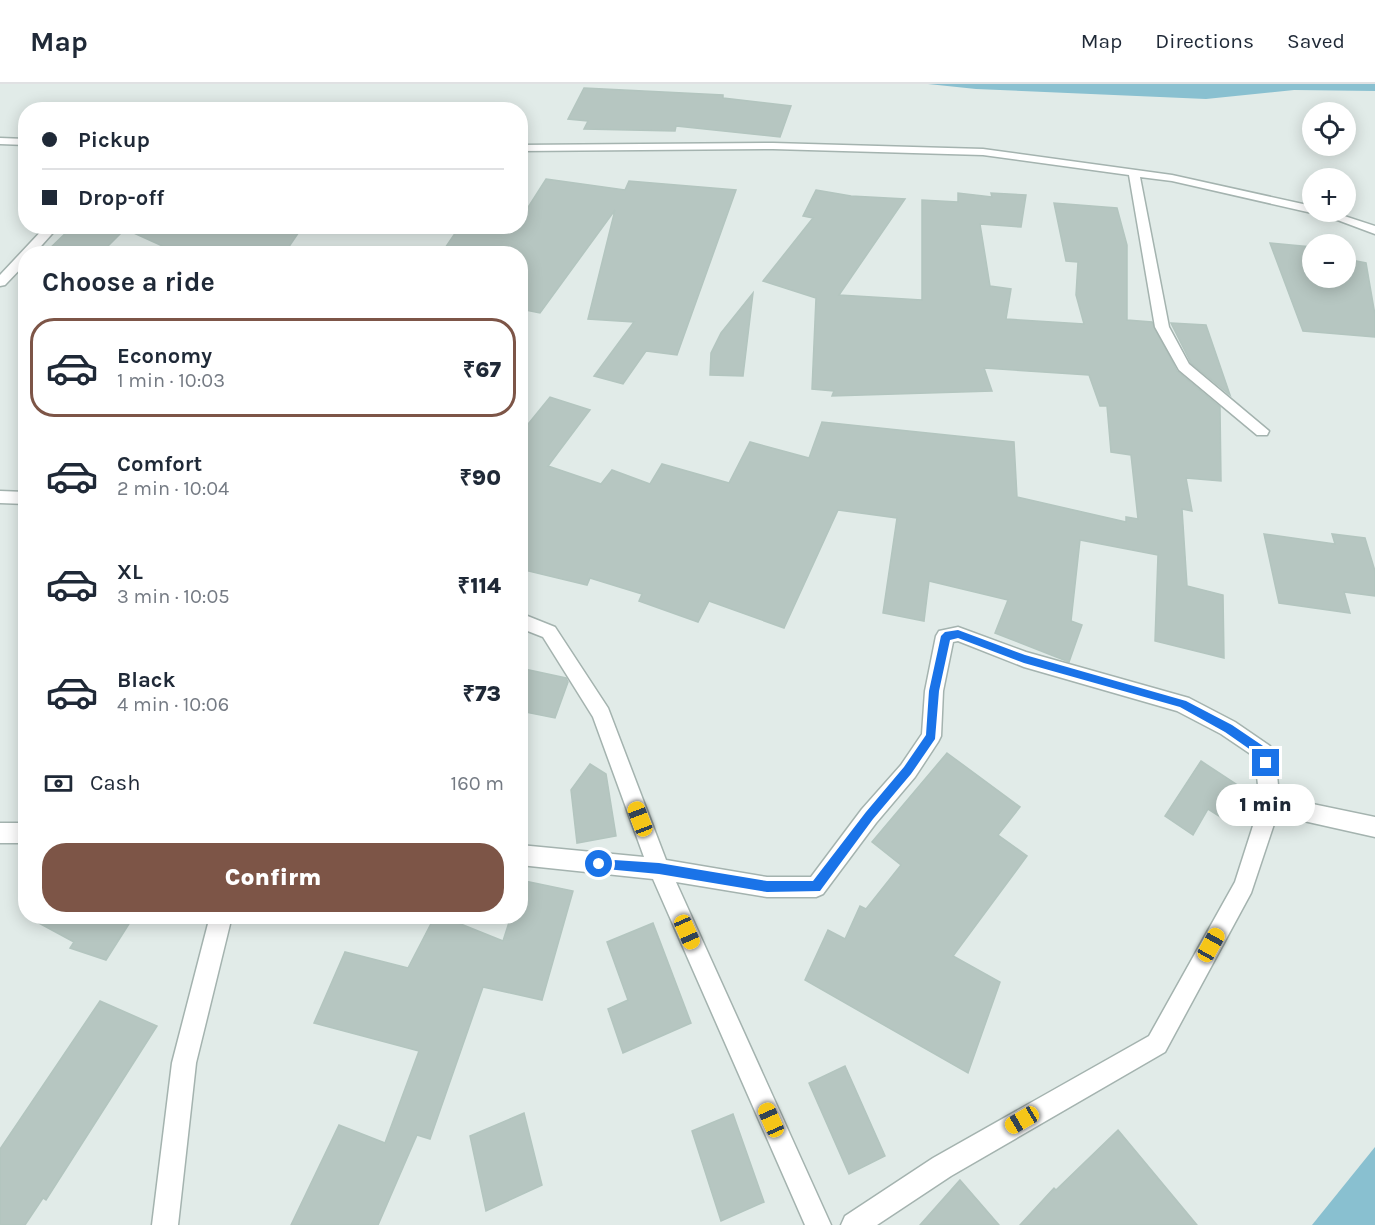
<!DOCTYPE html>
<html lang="en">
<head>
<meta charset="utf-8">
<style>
	:root { --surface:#fff; --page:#f2f2f3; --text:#1f2937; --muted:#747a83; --line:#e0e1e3; --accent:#7d5547 }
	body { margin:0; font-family:Karla,sans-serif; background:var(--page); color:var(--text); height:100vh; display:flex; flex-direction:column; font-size:22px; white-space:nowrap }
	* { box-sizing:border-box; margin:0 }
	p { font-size:20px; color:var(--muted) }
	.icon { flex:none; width:33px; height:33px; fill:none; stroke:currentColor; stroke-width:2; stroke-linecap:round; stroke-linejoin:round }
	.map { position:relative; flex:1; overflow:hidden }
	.details { position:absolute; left:18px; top:162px; width:510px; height:678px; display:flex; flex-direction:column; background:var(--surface); border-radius:24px; box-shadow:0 3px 15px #0003 }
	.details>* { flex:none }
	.banner { position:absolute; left:18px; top:18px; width:510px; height:132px; border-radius:24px; box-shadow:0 3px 15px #0003; display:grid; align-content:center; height:132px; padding:0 24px; background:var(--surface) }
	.controls { position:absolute; left:1302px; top:18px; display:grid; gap:12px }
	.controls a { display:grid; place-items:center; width:54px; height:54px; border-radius:50%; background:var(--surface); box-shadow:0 3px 15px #0003; font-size:30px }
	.end { position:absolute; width:27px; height:27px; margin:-14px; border:8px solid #1a73e8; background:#fff; box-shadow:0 0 0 3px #fff }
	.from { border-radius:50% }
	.bubble { position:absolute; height:42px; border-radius:21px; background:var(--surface); box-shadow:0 3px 15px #0003; font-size:20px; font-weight:800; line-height:42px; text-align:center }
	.car { position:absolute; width:18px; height:36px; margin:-18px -9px; border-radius:8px; box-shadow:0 0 4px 2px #0007; background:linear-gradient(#f5c518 24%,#345 0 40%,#f5c518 0 76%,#345 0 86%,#f5c518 0) }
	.banner b { display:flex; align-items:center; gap:21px; height:57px; font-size:22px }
	.banner b+b { border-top:2px solid var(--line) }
	.banner i { width:15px; height:15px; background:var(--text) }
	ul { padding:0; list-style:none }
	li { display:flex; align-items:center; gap:18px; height:99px; margin:0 12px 9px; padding:0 12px; border:3px solid transparent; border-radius:24px }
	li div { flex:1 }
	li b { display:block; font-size:22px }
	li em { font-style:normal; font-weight:800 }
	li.on { border-color:var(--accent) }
	li>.icon { width:54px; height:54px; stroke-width:1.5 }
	h2 { padding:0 24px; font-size:27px; line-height:72px }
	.pay { display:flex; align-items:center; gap:15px; height:66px; padding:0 24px; font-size:22px }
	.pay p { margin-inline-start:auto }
	.cta { display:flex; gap:12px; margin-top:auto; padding:12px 24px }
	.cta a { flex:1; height:69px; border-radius:24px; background:var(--accent); color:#fff; font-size:24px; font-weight:800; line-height:69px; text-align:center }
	header { display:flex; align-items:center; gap:36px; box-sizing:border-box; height:84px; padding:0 30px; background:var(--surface); border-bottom:2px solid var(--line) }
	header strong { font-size:28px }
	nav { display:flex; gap:33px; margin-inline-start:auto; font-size:21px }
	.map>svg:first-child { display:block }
</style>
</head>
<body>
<header>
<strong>Map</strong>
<nav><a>Map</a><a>Directions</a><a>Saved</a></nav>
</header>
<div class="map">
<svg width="1375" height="1141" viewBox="0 0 1375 1141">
	<rect width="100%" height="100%" fill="#e1ebe8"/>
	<g fill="#89c0d0">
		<polygon points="928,0 1375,0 1375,7 1294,6 1206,15 976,5"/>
		<polygon points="1375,1063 1375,1141 1312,1141"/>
	</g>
	<g fill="#b6c6c1" stroke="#b3c5bf" stroke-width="1.5">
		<polygon points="584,4 723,11 723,14 791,22 780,53 676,42 675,47 584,45 588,37 568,35"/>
		<polygon points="546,95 625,106 629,97 736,106 677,271 646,267 623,300 594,292 634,238 588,235 615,126 540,229 520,225 520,170 441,170 460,142 520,142 520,136"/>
		<polygon points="816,106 851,112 905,115 839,211 922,216 922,116 958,118 958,109 992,113 991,109 1026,111 1021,143 980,140 990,202 1011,205 1006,235 1084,240 1076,211 1078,178 1066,177 1054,119 1117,124 1127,161 1127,236 1152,238 1177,287 1220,323 1221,397 1186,394 1192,427 1182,425 1187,502 1223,511 1224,574 1155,557 1158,471 1080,456 1071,537 1082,541 1069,578 995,549 1008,516 929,497 924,537 883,529 897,434 838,426 784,544 709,517 698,538 639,517 642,510 590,494 587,501 520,485 520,350 550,313 590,326 548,382 601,400 612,386 650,400 662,380 729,399 750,358 809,374 822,338 1014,358 1017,413 1126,438 1126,433 1138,435 1131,371 1111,368 1107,322 1100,322 1089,291 984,284 992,307 832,312 834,307 812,305 816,214 763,197 813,134 803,132"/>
		<polygon points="73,142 303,142 284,170 180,170 125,145 100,170 44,170"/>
		<polygon points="1270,159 1312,163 1312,194 1346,194 1346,175 1366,179 1375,231 1375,253 1303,247"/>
		<polygon points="753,209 743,292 710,291 711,269 721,249"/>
		<polygon points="1171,239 1206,241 1230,311 1191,279"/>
		<polygon points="1264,450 1335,460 1332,450 1365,454 1375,487 1375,512 1344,508 1350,529 1279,519"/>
		<polygon points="520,584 566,594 568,598 555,634 520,627"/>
		<polygon points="947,669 1020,723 998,751 1027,772 953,872 1000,898 968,989 805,896 828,846 845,855 860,822 866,825 901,781 872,758"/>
		<polygon points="1201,677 1242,704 1222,734 1208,725 1193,751 1165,732"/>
		<polygon points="590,680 606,690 616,752 577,759 571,706"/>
		<polygon points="520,796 573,807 542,916 483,903 430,1055 417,1051 378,1141 291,1141 339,1041 385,1059 419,967 314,939 345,868 408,884 435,832 441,832 503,857 511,832 520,832"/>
		<polygon points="26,832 134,832 106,876 70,864 74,858"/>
		<polygon points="653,839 691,939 623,969 608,925 628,916 607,858"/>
		<polygon points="100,917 157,942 46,1116 43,1114 25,1141 0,1141 0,1065"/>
		<polygon points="845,982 885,1072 849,1090 809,999"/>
		<polygon points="524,1029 542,1101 486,1127 470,1052"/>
		<polygon points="733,1030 764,1118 721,1137 692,1047"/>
		<polygon points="1118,1046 1197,1141 1020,1141 1054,1104 1056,1106"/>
		<polygon points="960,1096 999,1141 920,1141"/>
	</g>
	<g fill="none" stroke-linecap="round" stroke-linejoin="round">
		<defs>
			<g id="minor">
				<polygon points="0,54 26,55 26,61 0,60"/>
				<polygon points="773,59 983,65 1172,91 1312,122 1312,128 1316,128 1312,129 1172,97 1140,93 1169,243 1189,280 1269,347 1267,351 1257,351 1179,286 1155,243 1129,91 983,71 773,65 520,67 520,61"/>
				<polygon points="1316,128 1332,128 1375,142 1375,150"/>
				<polygon points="46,142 59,142 34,170 26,170 26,179 5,201 0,202 0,191"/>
				<polygon points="0,407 26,408 26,420 0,419"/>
				<polygon points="520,529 555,543 608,624 666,776 767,793 811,793 862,725 901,681 922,650 925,607 936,552 939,547 958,543 1026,568 1189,614 1235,638 1270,662 1276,679 1279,713 1375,733 1375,753 1277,731 1251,809 1165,968 951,1092 877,1141 841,1141 845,1132 933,1074 1149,952 1235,798 1260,720 1255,673 1221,650 1177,627 1024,583 958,557 953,558 943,607 941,652 938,658 915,693 876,739 823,810 816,813 767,813 676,798 831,1141 805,1141 653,795 520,781 520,761 644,773 593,633 543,553 520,544"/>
				<rect x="0" y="739" width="26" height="20"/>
				<polygon points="210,832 232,832 196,979 178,1141 152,1141 172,979"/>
			</g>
		</defs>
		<use href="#minor" stroke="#a4b3af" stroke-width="3"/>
		<use href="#minor" fill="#fff" fill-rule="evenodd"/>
	</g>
	<polygon fill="#1a73e8" points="958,546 1025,571 1186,617 1232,641 1266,664 1271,679 1270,682 1262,682 1258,671 1225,648 1180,623 1024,579 958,554 950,556 939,607 935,655 911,690 873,735 820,807 767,808 659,790 595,784 595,776 599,775 659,779 767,797 813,797 866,728 904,683 926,651 929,607 941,552 945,548"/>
</svg>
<div class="controls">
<a><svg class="icon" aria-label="locate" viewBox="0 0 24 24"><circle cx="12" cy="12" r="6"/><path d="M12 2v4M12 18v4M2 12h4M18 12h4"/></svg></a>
<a>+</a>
<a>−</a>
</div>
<i class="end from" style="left:599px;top:780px"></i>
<i class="end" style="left:1266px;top:679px"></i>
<div class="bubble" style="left:1216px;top:700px;width:99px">1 min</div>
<i class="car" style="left:640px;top:735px;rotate:339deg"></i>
<i class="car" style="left:687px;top:848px;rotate:156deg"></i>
<i class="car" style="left:1211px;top:861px;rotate:29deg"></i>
<i class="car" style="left:771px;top:1036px;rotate:336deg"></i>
<i class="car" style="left:1022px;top:1036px;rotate:240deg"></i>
<div class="banner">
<b><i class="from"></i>Pickup</b>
<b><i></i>Drop-off</b>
</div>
<section class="details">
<h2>Choose a ride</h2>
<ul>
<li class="on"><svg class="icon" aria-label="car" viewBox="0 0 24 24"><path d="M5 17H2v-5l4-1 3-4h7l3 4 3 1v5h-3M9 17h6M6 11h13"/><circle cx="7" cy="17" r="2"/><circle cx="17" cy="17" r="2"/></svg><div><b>Economy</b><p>1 min · 10:03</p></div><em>₹67</em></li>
<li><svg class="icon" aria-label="car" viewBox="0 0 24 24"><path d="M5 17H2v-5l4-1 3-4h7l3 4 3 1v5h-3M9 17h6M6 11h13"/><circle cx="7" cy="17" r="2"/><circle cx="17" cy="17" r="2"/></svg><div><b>Comfort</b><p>2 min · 10:04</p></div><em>₹90</em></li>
<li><svg class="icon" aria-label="car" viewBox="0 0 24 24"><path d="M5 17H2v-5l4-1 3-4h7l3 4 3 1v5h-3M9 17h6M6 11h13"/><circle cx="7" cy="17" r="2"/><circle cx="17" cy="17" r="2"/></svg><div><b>XL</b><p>3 min · 10:05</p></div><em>₹114</em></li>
<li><svg class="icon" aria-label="car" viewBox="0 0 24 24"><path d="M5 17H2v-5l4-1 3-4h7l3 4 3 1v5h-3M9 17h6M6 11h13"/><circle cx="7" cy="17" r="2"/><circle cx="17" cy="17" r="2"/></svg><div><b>Black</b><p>4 min · 10:06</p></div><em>₹73</em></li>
</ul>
<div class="pay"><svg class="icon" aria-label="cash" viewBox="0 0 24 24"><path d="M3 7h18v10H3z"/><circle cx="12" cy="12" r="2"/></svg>Cash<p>160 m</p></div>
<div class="cta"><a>Confirm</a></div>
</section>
</div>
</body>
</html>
